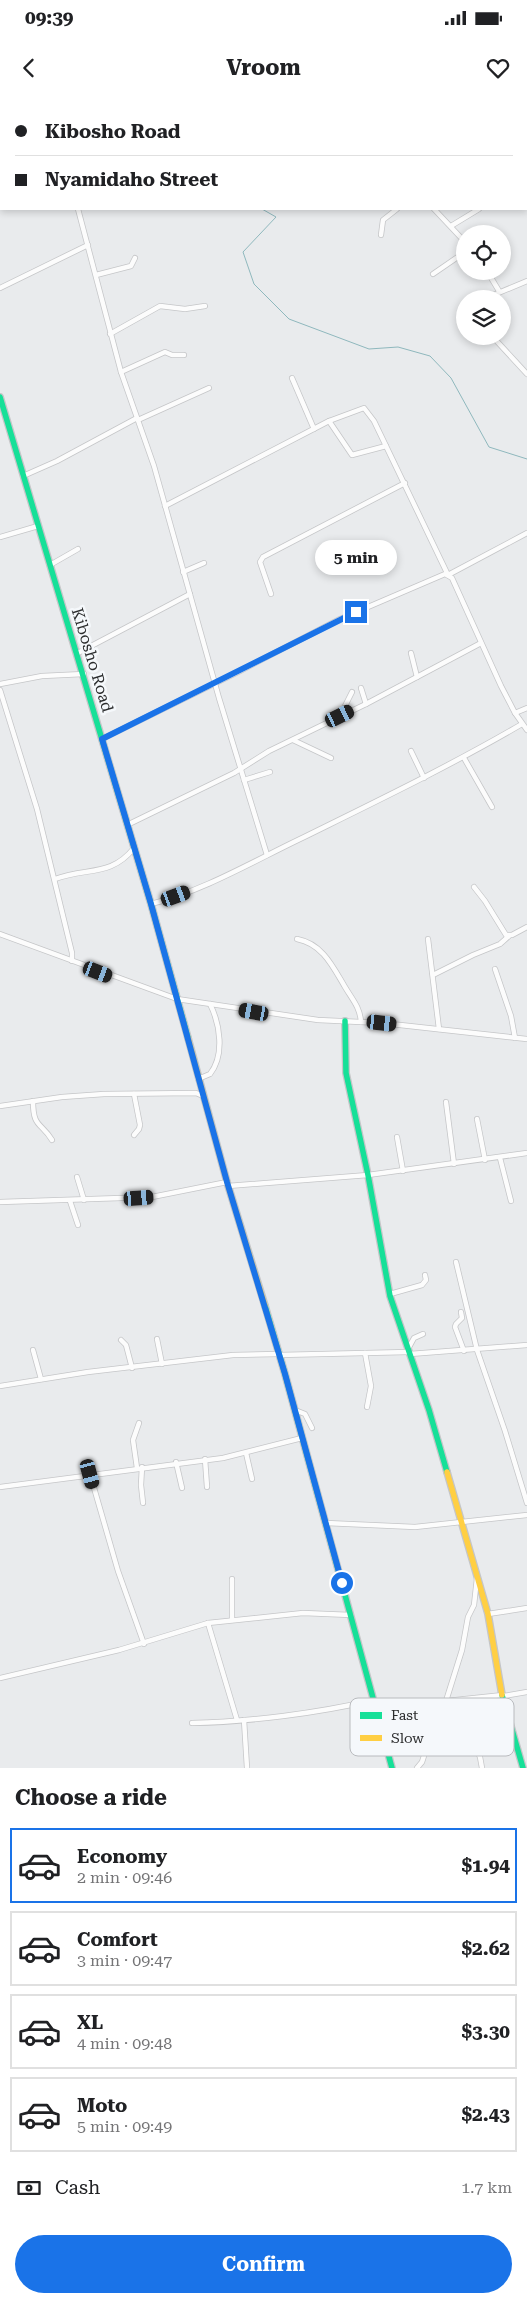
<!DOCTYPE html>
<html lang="en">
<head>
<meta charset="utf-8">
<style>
	:root { --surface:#fff; --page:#f2f2f2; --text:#202124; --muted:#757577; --line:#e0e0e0; --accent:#1a73e8 }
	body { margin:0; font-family:"Roboto Serif",serif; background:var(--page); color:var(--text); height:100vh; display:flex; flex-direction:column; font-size:19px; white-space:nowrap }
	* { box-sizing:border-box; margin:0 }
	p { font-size:16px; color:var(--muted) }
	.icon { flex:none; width:28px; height:28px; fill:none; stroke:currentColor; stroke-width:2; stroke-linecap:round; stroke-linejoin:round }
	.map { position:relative; height:1668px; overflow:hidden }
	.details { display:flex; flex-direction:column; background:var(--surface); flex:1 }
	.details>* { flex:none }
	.guide { position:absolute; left:0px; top:0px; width:528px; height:110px; box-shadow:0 2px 8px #0003; display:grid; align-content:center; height:110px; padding:0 15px; background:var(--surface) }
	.controls { position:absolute; left:456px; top:125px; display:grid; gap:10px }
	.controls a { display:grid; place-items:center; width:55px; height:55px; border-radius:50%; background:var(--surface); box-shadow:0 2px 8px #0003; font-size:25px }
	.end { position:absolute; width:22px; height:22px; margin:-11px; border:6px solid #1a73e8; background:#fff; box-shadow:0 0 0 2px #fff }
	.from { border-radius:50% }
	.bubble { position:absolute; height:35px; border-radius:18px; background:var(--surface); box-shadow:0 2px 8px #0003; font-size:16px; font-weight:700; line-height:35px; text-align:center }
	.car { position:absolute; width:15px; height:30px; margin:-15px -8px; border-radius:6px; box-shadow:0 0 4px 1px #0007; background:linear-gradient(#222 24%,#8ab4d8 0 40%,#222 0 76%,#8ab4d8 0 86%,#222 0) }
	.guide b { display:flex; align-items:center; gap:18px; height:48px; font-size:19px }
	.guide b+b { border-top:1px solid var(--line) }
	.guide i { width:12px; height:12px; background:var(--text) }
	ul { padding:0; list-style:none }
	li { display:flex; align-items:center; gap:15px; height:75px; margin:0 10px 8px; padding:0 5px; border:2px solid var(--line); border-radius:0px }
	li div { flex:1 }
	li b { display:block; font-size:19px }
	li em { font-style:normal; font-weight:700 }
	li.current { border-color:var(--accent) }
	li>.icon { width:45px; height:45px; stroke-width:1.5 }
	h2 { padding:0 15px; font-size:22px; line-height:60px }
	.pay { display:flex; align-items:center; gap:12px; height:55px; padding:0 15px; font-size:19px }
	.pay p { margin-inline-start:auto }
	.primary-button { display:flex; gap:10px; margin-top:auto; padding:10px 15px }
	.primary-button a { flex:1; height:58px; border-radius:30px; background:var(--accent); color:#fff; font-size:20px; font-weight:700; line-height:58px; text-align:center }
	.status { display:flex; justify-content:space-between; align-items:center; height:35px; padding:0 25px; background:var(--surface); direction:ltr }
	.status svg { height:14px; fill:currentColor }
	header { display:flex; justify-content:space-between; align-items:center; height:65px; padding:0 15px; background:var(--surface); font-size:22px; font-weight:700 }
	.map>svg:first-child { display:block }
</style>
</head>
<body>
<div class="status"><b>09:39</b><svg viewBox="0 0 49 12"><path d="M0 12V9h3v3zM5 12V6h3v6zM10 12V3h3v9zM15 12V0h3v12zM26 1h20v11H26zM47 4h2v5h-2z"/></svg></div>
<header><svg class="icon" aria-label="back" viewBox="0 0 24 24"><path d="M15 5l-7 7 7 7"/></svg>Vroom<svg class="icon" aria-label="heart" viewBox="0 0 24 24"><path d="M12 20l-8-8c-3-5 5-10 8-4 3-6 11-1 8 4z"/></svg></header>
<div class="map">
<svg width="527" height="1668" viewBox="0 0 527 1668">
	<rect width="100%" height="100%" fill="#e9ebed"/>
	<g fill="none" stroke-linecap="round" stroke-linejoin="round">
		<g stroke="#8fb8bd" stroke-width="1">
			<polyline points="115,1 116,0"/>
			<polyline points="262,109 276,117 243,152 254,184 289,219 369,249 398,247 430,256 451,278 489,347 527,359"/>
		</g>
		<defs>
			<g id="street">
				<polyline points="49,0 50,1"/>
				<polyline points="349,1 349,0"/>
				<polyline points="372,1 373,0"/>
				<polyline points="78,109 121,272 154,366 219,598 267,755"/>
				<polyline points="434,109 465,142"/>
				<polyline points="451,126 479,109"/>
				<polyline points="381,135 383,120 397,109"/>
				<polyline points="487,171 499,191"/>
				<polyline points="433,174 465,152"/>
				<polyline points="96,175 131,166 135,158"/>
				<polyline points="0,188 88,145"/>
				<polyline points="484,199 527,181"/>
				<polyline points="110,234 160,206 185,209 205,206"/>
				<polyline points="492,236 527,274"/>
				<polyline points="121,272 165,252 172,255 184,255"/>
				<polyline points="292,278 314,329"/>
				<polyline points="138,320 209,288"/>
				<polyline points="329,321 352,355 386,346"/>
				<polyline points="23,376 57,361 137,318"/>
				<polyline points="165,406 329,321 364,308 374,321 448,475 527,433"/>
				<polyline points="0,437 38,426"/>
				<polyline points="50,465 78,449"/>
				<polyline points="183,472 204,463"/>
				<polyline points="271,494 260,462 263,457 405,383"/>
				<polyline points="411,553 417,577"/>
				<polyline points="76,554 190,494"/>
				<polyline points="0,584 42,576 84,574"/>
				<polyline points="361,588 366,604"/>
				<polyline points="0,590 37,709 72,853 72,861"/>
				<polyline points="515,613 527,608"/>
				<polyline points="340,616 352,592"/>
				<polyline points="102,639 240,571 340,519 445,474 452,478 501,586 515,613 527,630"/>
				<polyline points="293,640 331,658"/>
				<polyline points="411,651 424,678"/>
				<polyline points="464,658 492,707"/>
				<polyline points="244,680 270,672"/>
				<polyline points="127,725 234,673 269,651 366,604 481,543"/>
				<path d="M55 779C87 767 111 777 134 748"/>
				<polyline points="474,787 485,801 506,835 512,835 527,827"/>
				<path d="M151 804C203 791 252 762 300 739 375 702 450 666 522 624"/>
				<polyline points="0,834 177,899 318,920 382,923 527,939"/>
				<path d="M297 839C323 844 333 867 345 887 352 899 360 907 361 922"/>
				<polyline points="428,839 439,929"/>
				<polyline points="495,869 511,916 515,938"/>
				<polyline points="433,875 473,855 500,844 509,836"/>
				<path d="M198 979 210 974C225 955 220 924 210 904"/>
				<polyline points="134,994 140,1025 139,1029 134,1035"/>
				<path d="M33 1001C33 1028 41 1022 52 1040"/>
				<polyline points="446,1002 454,1064"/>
				<polyline points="0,1006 62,997 104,994 196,993 203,996"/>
				<polyline points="477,1019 485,1060"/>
				<polyline points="397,1037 403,1071"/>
				<polyline points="500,1058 511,1101"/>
				<polyline points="77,1077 84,1100"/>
				<polyline points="228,1086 368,1075 527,1053"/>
				<polyline points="70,1101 78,1125"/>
				<polyline points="0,1102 152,1097 227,1082"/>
				<polyline points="456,1162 477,1250 505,1331 527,1403"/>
				<polyline points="390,1194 422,1185 426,1180 425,1175"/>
				<polyline points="461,1212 462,1218 456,1224 455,1227 464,1251"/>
				<polyline points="157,1239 162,1264"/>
				<polyline points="121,1240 126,1245 132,1268"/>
				<polyline points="408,1249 414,1238 423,1234"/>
				<polyline points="33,1250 41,1279"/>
				<polyline points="365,1253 371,1286 367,1307"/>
				<polyline points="410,1254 527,1245"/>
				<polyline points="279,1255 409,1252"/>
				<polyline points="0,1286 88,1272 233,1255 279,1254"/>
				<polyline points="295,1310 305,1314 312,1328"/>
				<polyline points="246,1353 252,1379"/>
				<polyline points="205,1359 207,1387"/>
				<polyline points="176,1362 182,1388"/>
				<polyline points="142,1367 141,1385 143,1403"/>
				<polyline points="137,1368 133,1340 139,1323"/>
				<polyline points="90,1374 118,1471 144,1544"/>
				<polyline points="0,1387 223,1358 302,1338"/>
				<polyline points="326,1423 415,1427 527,1415"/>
				<polyline points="232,1479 232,1520"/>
				<polyline points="488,1514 527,1508"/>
				<polyline points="208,1523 237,1620"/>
				<polyline points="0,1578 119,1550 208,1523 303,1513 351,1515"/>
				<polyline points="504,1596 527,1592"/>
				<polyline points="446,1601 503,1595"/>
				<polyline points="244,1620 247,1668"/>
				<path d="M192 1623C249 1622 318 1613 374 1600"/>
				<polyline points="475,1646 480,1657 482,1668"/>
				<polyline points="417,1668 422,1662 436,1619 446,1601 462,1550 468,1517 474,1505 477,1478"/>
			</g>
			<g id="fast">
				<polyline points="0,297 151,804 188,938"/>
				<polyline points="345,921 346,973 368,1075 390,1196 429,1310 447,1372"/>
				<polyline points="265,1206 285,1274 392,1668"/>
				<polyline points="502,1595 523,1668"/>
			</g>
			<g id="slow">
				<polyline points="188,938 227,1082 265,1206"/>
				<polyline points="447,1372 488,1514 502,1595"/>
			</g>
		</defs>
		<use href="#street" stroke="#c5c6c8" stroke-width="6"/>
		<use href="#fast" stroke="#c5c6c8" stroke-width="8"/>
		<use href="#slow" stroke="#c5c6c8" stroke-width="8"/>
		<use href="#street" stroke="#fcfcfc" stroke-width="4.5"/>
		<use href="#fast" stroke="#16e098" stroke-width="5.5"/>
		<use href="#slow" stroke="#ffcf43" stroke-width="5.5"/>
	</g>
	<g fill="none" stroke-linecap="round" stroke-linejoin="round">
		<polyline stroke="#1a73e8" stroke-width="6" points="342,1483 285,1274 227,1082 151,804 102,639 356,512"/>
	</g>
	<g text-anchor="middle" stroke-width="5" stroke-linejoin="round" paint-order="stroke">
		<g font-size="16" fill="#2c2d2e" stroke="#f5f8fb">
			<text transform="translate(93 560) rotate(73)" y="6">Kibosho Road</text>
		</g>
	</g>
	<rect x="350" y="1598" width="164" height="58" rx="8" fill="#f5f8fb" stroke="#b9bbbe" stroke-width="1"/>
	<rect x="360" y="1612" width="22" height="7" fill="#16e098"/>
	<rect x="360" y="1635" width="22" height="6" fill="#ffcf43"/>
	<g font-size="14" fill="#2c2d2e">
		<text x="391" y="1620">Fast</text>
		<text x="391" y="1643">Slow</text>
	</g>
</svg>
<div class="controls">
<a><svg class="icon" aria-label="locate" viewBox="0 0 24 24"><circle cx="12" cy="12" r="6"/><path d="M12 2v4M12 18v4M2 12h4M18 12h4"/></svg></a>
<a><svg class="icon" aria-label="layers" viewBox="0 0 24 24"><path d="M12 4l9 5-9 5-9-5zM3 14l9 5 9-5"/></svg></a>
</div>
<i class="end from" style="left:342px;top:1483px"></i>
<i class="end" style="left:356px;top:512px"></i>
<div class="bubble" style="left:315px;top:440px;width:82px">5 min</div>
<i class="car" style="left:340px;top:616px;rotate:64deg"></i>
<i class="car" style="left:176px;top:796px;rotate:70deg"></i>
<i class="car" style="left:98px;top:872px;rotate:111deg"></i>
<i class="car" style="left:254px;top:912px;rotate:280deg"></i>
<i class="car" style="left:382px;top:923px;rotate:96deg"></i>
<i class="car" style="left:139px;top:1098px;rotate:86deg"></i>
<i class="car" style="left:90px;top:1374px;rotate:165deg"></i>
<div class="guide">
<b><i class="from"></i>Kibosho Road</b>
<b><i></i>Nyamidaho Street</b>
</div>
</div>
<section class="details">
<h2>Choose a ride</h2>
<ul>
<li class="current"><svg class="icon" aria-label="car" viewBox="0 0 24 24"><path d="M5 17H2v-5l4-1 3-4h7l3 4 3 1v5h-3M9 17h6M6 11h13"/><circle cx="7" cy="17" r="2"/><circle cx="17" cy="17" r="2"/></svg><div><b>Economy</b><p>2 min · 09:46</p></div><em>$1.94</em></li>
<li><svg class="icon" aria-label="car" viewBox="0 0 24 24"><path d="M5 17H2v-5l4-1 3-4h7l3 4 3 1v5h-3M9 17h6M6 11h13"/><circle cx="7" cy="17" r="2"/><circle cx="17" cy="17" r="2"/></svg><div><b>Comfort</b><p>3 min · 09:47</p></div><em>$2.62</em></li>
<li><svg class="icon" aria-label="car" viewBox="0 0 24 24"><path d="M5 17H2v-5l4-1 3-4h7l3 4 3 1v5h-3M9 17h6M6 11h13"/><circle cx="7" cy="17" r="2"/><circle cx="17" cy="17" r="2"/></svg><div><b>XL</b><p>4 min · 09:48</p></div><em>$3.30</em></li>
<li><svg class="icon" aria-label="car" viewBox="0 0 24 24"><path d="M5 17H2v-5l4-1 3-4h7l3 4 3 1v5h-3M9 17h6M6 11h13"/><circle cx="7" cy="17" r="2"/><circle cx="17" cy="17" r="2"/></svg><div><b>Moto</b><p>5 min · 09:49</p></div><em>$2.43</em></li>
</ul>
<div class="pay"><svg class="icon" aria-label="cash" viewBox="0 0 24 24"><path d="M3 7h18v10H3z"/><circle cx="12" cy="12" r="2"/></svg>Cash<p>1.7 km</p></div>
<div class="primary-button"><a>Confirm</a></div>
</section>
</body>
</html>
